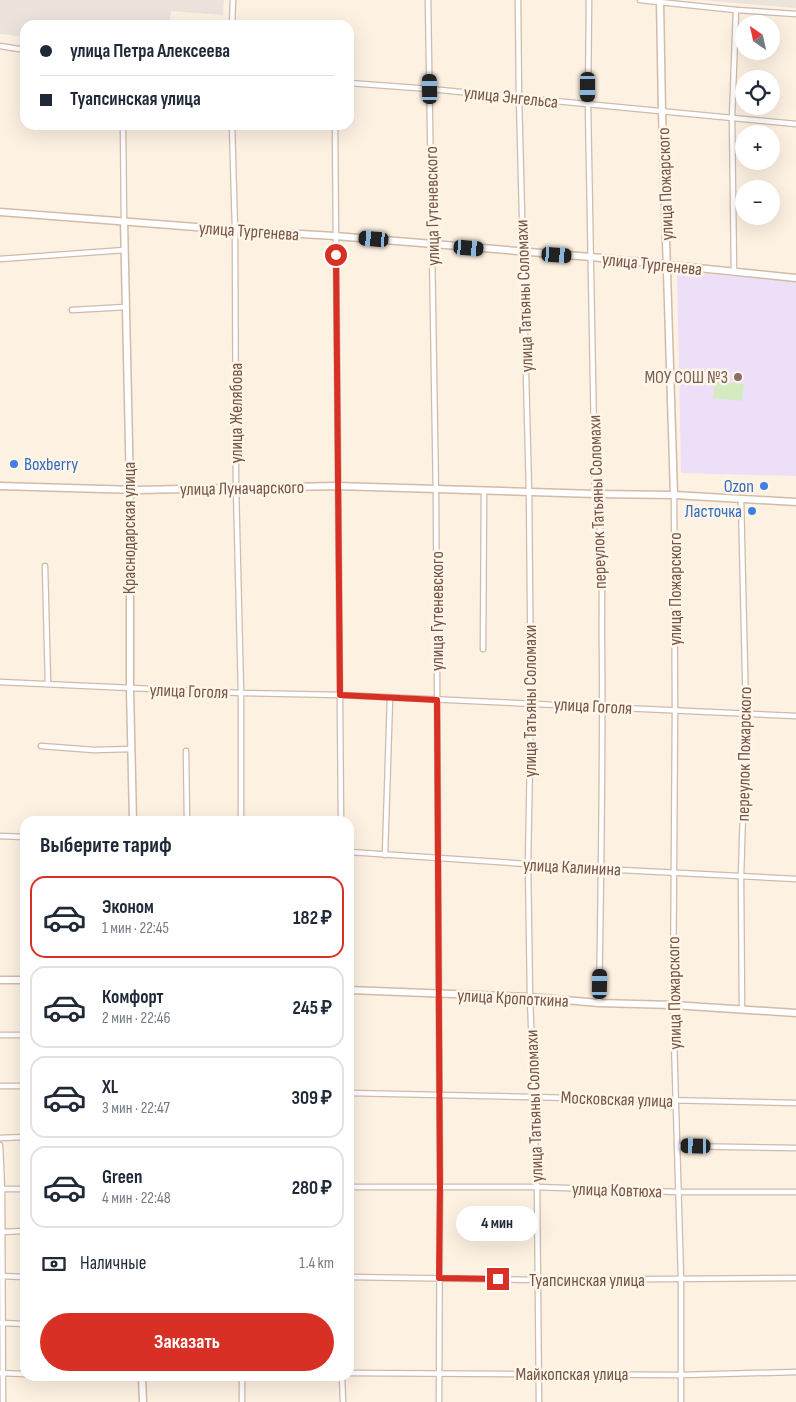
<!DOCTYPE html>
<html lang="ru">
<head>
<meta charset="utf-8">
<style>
	:root { --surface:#fff; --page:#f6f6f7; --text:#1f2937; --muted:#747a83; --line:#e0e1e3; --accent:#d93025 }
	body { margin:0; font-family:"Sofia Sans Condensed",sans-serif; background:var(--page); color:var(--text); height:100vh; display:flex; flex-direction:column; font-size:19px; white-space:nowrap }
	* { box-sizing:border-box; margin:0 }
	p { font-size:16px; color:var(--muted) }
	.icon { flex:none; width:28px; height:28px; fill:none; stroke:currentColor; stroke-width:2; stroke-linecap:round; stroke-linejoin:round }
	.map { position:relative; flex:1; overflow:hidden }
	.panel { position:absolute; left:20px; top:816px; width:334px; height:565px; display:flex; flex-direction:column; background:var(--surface); border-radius:15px; box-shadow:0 5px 20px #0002 }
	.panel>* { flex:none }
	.top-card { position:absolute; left:20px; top:20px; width:334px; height:110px; border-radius:15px; box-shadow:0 5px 20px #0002; display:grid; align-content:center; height:110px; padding:0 20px; background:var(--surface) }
	.needle { width:32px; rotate:326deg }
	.tools { position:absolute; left:735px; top:15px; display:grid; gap:10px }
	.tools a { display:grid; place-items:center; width:45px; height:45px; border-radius:50%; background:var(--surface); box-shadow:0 5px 20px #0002; font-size:25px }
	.end { position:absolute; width:22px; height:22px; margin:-11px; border:6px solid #d93025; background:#fff; box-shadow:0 0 0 2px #fff }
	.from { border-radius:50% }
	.bubble { position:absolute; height:35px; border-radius:18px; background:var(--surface); box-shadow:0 5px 20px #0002; font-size:16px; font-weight:700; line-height:35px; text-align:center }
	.car { position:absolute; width:15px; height:30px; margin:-15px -8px; border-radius:6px; box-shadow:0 0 4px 1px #0007; background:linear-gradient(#222 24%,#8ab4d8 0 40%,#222 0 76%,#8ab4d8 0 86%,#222 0) }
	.top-card b { display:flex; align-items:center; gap:18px; height:48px; font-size:19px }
	.top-card b+b { border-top:1px solid var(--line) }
	.top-card i { width:12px; height:12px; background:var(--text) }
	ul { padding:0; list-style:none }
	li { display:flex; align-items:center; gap:15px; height:82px; margin:0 10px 8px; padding:0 10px; border:2px solid var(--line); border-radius:15px }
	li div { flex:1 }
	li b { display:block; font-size:19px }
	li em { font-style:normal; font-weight:700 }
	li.active { border-color:var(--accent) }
	li>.icon { width:45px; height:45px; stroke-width:1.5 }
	h2 { padding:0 20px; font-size:22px; line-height:60px }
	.pay { display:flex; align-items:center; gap:12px; height:55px; padding:0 20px; font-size:19px }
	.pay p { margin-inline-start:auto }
	.button { display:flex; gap:10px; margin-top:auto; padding:10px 20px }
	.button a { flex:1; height:58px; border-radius:30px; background:var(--accent); color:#fff; font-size:20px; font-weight:700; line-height:58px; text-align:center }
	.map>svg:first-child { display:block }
</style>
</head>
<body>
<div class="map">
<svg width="796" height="1402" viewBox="0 0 796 1402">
	<rect width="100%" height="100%" fill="#fdf1e2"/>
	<g fill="#ece3dd">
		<polygon points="0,0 224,0 223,15 171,11 169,25 25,25 25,37 0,34"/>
		<polygon points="701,0 796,0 796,8 759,5"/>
	</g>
	<polygon fill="#eedff9" points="677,271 796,282 796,476 681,473"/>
	<polygon fill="#d4eac1" points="715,381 744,384 742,401 713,398"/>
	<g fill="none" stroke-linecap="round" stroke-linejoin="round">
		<defs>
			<g id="street">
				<polyline points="428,0 436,498 440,1187 439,1402"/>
				<polyline points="518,0 519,97 529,492 531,703 528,864 530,997 537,1187 539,1402"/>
				<path d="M589 0 588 105 595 494C605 541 601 601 602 650 603 768 601 886 599 1003"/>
				<polyline points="640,0 736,10 796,14"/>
				<polyline points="232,25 233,0"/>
				<polyline points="0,46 25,50"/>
				<polyline points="349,83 430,89 796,124"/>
				<polyline points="123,125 124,221"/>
				<polyline points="232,125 235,230 236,487 241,693 241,821"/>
				<polyline points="335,125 341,821"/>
				<polyline points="0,259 125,250"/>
				<polyline points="734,272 732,118 736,10"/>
				<polyline points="72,310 126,307"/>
				<polyline points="674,495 675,710 673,1005 681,1279 681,1402"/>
				<polyline points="741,499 746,715 741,876 742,1009"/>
				<polyline points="45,566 48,684"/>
				<polyline points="483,649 484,491"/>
				<polyline points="0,682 241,693 340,695 796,716"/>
				<polyline points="41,746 94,750 131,749"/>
				<polyline points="186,751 187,821"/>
				<polyline points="0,836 25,837"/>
				<polyline points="349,852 601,869 796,879"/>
				<polyline points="385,855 390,698"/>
				<polyline points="0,1035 25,1035"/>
				<polyline points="0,1086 25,1086"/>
				<path d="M349 1093C498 1095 647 1101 796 1103"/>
				<polyline points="0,1138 25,1137"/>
				<polyline points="0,1145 2,1189 3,1402"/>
				<polyline points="677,1146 796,1148"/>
				<polyline points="349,1187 537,1187 678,1192 796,1192"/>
				<polyline points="1,1189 25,1189"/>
				<polyline points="1,1232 25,1231"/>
				<polyline points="0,1276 25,1277"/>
				<polyline points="349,1277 537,1280 796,1278"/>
				<polyline points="1,1323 25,1324"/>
				<polyline points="0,1373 25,1374"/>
				<polyline points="349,1373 681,1375 796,1372"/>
				<polyline points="214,1376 250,1376"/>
				<polyline points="342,1376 343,1402"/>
				<polyline points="242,1402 242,1376"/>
			</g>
			<g id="secondary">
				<polyline points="660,1 662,112 674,495"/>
				<polyline points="0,212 235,230 335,236 591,257 796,278"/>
				<polyline points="124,221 130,489 130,689 133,821"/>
				<polyline points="0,486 137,490 337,486 595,494 674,495 796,502"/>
				<polyline points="0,980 25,980"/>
				<polyline points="349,990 530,997 599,1003 673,1005 796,1013"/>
				<polyline points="142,1376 143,1402"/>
			</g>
		</defs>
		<use href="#street" stroke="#d0baac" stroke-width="7"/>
		<use href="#secondary" stroke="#d3baa9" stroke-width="9"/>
		<use href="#street" stroke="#fff" stroke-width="4.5"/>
		<use href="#secondary" stroke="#fff" stroke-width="6"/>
	</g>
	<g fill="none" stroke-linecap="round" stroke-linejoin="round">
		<polyline stroke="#d93025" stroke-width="6" points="336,255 340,695 437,700 440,1187 439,1278 498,1279"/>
	</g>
	<circle fill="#8d6e63" stroke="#fff5e9" stroke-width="2" cx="738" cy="377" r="5"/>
	<g fill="#3f7fe0" stroke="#fff5e9" stroke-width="2">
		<circle cx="14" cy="464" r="5"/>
		<circle cx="764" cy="486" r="5"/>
		<circle cx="752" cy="511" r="5"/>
	</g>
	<g text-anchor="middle" stroke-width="5" stroke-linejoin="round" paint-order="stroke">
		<g font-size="18" fill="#755648" stroke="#fff5e9">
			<text transform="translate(511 97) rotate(6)" y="6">улица Энгельса</text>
			<text transform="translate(665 184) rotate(-92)" y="6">улица Пожарского</text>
			<text transform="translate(432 206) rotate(-91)" y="6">улица Гутеневского</text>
			<text transform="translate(249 231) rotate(4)" y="6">улица Тургенева</text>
			<text transform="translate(652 264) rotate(6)" y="6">улица Тургенева</text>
			<text transform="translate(524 296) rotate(-92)" y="6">улица Татьяны Соломахи</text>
			<text transform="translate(236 413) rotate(-90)" y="6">улица Желябова</text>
			<text transform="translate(242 488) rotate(-1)" y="6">улица Луначарского</text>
			<text transform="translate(597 502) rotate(-92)" y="6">переулок Татьяны Соломахи</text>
			<text transform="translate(129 528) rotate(-90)" y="6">Краснодарская улица</text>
			<text transform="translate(675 589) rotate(-90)" y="6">улица Пожарского</text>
			<text transform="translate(437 611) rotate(-90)" y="6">улица Гутеневского</text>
			<text transform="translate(189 691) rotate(2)" y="6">улица Гоголя</text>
			<text transform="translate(530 701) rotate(-90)" y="6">улица Татьяны Соломахи</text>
			<text transform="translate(593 706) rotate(3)" y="6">улица Гоголя</text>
			<text transform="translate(744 754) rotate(-89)" y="6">переулок Пожарского</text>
			<text transform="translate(572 867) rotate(3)" y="6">улица Калинина</text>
			<text transform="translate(674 993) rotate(-91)" y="6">улица Пожарского</text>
			<text transform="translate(513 998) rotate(3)" y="6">улица Кропоткина</text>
			<text transform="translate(617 1099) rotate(2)" y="6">Московская улица</text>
			<text transform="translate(534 1106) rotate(-92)" y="6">улица Татьяны Соломахи</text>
			<text transform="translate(617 1190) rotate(2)" y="6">улица Ковтюха</text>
			<text x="587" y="1286">Туапсинская улица</text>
			<text x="572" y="1380">Майкопская улица</text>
		</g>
		<g font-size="18" fill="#785e54" stroke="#fff5e9" text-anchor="end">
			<text x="728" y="383">МОУ СОШ №3</text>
		</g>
		<g font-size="18" fill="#366cbe" stroke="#fff5e9" text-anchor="end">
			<text x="24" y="470" text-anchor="start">Boxberry</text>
			<text x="754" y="492">Ozon</text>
			<text x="742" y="517">Ласточка</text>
		</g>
	</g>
</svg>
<div class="tools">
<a><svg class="needle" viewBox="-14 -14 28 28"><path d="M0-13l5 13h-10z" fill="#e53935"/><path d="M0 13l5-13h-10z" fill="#747a83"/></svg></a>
<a><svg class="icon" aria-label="locate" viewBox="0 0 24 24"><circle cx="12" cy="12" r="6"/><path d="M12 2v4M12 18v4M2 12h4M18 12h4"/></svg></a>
<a>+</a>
<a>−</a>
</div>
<i class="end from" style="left:336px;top:255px"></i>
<i class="end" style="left:498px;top:1279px"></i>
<div class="bubble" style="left:456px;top:1206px;width:82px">4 мин</div>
<i class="car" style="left:588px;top:87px;rotate:180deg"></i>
<i class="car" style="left:430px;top:89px;rotate:359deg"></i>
<i class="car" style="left:374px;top:239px;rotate:275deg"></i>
<i class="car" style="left:469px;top:248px;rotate:95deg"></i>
<i class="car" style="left:557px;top:255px;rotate:94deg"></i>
<i class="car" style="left:600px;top:984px;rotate:1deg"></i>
<i class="car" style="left:696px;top:1146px;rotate:271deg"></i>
<div class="top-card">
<b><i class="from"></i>улица Петра Алексеева</b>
<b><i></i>Туапсинская улица</b>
</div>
<section class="panel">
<h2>Выберите тариф</h2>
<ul>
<li class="active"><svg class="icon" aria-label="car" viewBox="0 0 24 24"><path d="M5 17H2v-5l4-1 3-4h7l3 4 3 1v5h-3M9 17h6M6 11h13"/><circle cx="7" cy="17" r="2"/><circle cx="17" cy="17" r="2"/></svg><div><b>Эконом</b><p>1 мин · 22:45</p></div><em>182 ₽</em></li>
<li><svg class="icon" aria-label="car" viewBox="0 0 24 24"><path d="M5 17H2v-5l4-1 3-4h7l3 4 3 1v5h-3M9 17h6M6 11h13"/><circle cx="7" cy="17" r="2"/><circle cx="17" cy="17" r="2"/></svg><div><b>Комфорт</b><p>2 мин · 22:46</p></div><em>245 ₽</em></li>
<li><svg class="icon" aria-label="car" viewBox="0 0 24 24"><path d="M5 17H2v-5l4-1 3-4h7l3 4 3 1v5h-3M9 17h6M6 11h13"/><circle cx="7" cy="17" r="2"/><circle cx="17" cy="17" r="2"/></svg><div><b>XL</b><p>3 мин · 22:47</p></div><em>309 ₽</em></li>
<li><svg class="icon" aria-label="car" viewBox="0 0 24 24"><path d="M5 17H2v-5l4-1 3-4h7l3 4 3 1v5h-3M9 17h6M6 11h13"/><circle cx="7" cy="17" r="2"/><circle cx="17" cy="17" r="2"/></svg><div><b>Green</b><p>4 мин · 22:48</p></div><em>280 ₽</em></li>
</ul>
<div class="pay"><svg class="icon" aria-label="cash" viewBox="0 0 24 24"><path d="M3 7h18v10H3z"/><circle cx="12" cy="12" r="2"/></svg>Наличные<p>1.4 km</p></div>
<div class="button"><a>Заказать</a></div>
</section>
</div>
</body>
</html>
